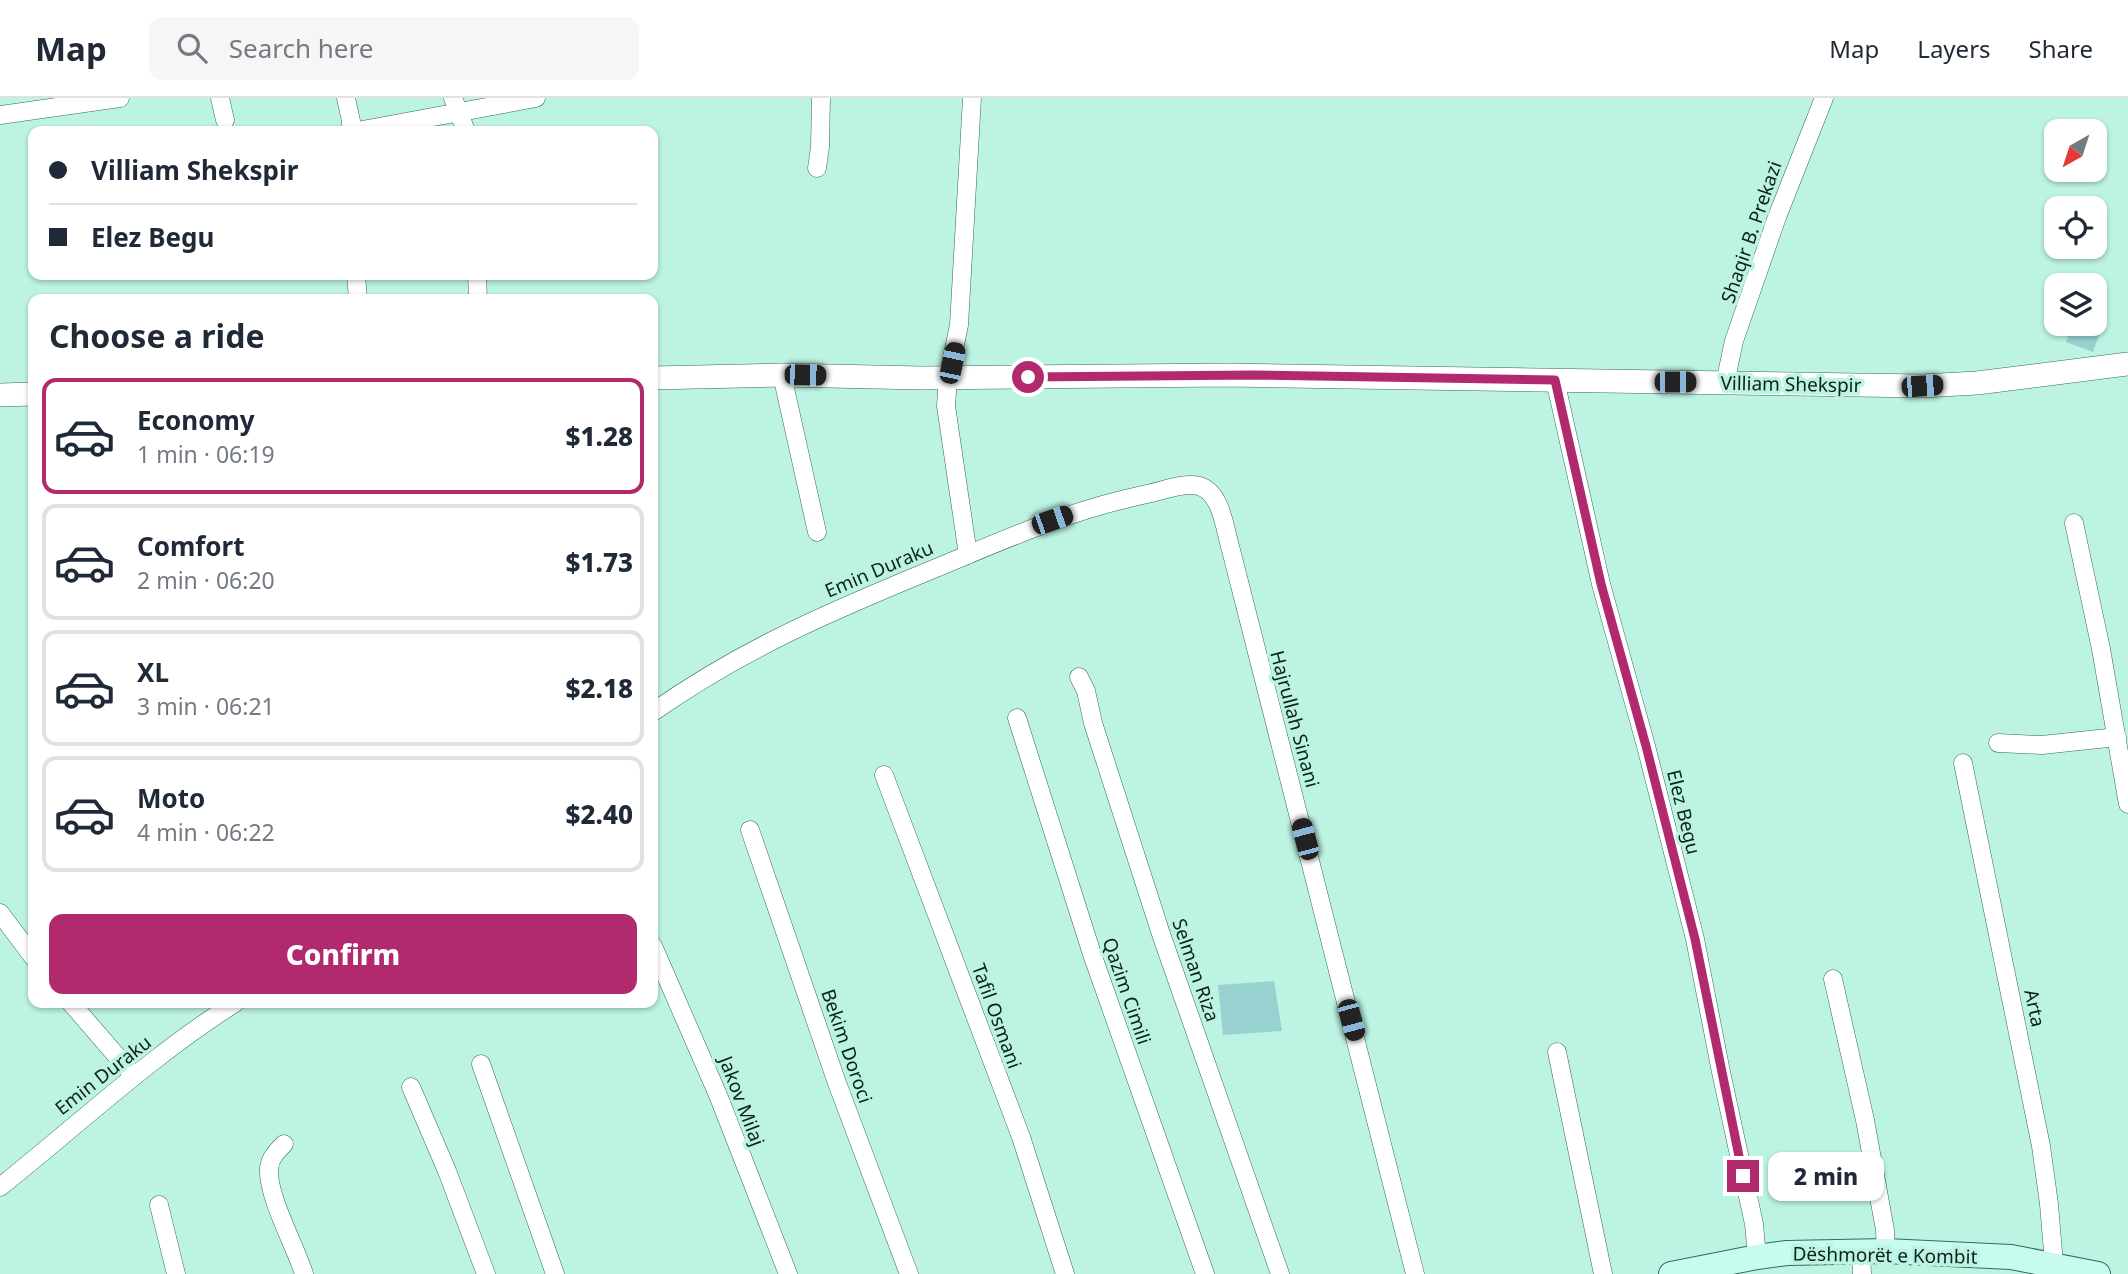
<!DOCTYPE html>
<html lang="en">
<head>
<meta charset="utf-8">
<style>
	:root { --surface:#fff; --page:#f6f6f7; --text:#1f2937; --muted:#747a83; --line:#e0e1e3; --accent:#b12a6d }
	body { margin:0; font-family:"Noto Sans",sans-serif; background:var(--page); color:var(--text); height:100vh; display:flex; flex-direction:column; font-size:26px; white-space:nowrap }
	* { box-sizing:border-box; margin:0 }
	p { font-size:23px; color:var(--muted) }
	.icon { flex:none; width:38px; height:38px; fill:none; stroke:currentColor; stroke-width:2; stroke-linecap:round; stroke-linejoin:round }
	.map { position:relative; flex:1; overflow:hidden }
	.sheet { position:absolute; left:28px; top:196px; width:630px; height:714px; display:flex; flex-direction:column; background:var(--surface); border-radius:14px; box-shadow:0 2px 5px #0004 }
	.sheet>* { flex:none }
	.guide { position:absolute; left:28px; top:28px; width:630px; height:154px; border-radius:14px; box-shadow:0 2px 5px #0004; display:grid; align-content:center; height:154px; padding:0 21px; background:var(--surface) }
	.needle { width:46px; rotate:219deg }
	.fabs { position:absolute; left:2044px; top:21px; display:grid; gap:14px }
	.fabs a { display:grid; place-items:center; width:63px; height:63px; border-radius:14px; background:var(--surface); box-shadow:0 2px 5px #0004; font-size:35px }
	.end { position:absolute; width:32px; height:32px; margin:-16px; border:9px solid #b12a6d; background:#fff; box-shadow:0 0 0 4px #fff }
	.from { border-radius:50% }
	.bubble { position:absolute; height:49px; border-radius:14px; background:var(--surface); box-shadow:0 2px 5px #0004; font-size:23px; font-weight:800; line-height:49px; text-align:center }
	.car { position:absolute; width:21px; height:42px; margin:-21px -10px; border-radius:9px; box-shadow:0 0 5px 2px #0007; background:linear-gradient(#222 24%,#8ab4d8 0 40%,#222 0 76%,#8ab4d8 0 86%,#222 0) }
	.guide b { display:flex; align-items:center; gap:24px; height:66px; font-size:26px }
	.guide b+b { border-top:2px solid var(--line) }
	.guide i { width:18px; height:18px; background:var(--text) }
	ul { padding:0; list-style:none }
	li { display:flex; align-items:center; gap:21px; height:116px; margin:0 14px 10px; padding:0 7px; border:4px solid var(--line); border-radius:14px }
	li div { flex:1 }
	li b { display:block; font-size:26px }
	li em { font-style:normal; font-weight:800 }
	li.on { border-color:var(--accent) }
	li>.icon { width:63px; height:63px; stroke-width:1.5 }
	h2 { padding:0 21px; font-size:32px; line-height:84px }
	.button { display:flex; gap:14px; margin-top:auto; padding:14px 21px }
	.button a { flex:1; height:80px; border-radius:14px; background:var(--accent); color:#fff; font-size:28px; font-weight:800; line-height:80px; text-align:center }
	header { display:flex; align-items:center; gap:42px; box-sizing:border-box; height:98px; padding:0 35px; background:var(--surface); border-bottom:2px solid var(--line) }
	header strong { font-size:33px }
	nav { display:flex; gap:38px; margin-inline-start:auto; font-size:24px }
	.search { width:490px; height:63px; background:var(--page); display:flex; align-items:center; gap:18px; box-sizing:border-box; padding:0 24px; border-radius:14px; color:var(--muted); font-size:26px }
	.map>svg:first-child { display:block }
</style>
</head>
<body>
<header>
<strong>Map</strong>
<div class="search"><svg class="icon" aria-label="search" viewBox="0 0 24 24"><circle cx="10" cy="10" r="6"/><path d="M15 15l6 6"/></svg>Search here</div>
<nav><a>Map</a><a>Layers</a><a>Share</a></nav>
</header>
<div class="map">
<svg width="2128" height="1176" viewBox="0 0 2128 1176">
	<rect width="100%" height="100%" fill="#bcf3e3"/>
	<g fill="#97d2d1">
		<polygon points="2072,226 2103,226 2093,254 2066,244"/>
		<polygon points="1274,883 1282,933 1223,937 1218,887"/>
	</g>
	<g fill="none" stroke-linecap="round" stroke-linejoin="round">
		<defs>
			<g id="minor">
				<polyline points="220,0 225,22"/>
				<polyline points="346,0 351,23 350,33"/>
				<polyline points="453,0 466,33"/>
				<polyline points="0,17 120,0"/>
				<polyline points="357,33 536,0"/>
				<polyline points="817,70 820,49 821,0"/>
				<polyline points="356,177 358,201"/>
				<polyline points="477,177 478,201"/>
				<polyline points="782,277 817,434"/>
				<polyline points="1555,282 1601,486 1646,648 1695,841 1721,974 1754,1126 1757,1159"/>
				<polyline points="1725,285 1734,243 1777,119 1824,0"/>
				<polyline points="2074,425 2101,551 2128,706"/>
				<polyline points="968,457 946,308 948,280 959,227 972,0"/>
				<polyline points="1079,579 1086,593 1093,625 1161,836 1280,1176"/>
				<path d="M653 614C744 550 834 512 936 470 1008 440 1070 412 1147 396 1162 393 1184 384 1199 388 1222 394 1225 433 1231 452L1415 1176"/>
				<polyline points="1017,620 1092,856 1205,1176"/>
				<polyline points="1998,645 2042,647 2117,639"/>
				<polyline points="1963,665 2041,1048 2049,1106 2054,1166"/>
				<polyline points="884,677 1021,1039 1065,1176"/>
				<polyline points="750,732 837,985 909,1176"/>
				<polyline points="0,815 33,859"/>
				<polyline points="653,848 718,997 788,1176"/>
				<polyline points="1833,881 1865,1022 1885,1132 1886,1153"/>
				<polyline points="71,905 134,978"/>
				<polyline points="1557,954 1603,1176"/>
				<polyline points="481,966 555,1176"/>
				<polyline points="411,989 447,1073 486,1176"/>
				<path d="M284 1046C277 1053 270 1060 269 1070 267 1098 295 1147 304 1176"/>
				<path d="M0 1089C78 1027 151 958 235 905"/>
				<polyline points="159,1107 176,1176"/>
				<polyline points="1861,1153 1862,1176"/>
			</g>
			<g id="tertiary">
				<polyline points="653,280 782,277 922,280 1229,277 1922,288 1977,285 2128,266"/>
				<polyline points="0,297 33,296"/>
			</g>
			<polyline id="secondary" points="1671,1176 1757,1159 1787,1155 1886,1153 2011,1159 2098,1176"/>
		</defs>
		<use href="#minor" stroke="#35695c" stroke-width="19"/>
		<use href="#tertiary" stroke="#35695c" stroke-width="24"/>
		<use href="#secondary" stroke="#35695c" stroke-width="26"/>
		<use href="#minor" stroke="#fff" stroke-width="18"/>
		<use href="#tertiary" stroke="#fff" stroke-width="23"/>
		<use href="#secondary" stroke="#c8fbf0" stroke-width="24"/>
	</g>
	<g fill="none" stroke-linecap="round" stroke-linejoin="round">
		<polyline stroke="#b12a6d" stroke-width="9" points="1028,279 1255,277 1555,282 1601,486 1646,648 1695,841 1743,1078"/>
	</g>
	<g text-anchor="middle" stroke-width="7" stroke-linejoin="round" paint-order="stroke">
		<g font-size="19" fill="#0c221d" stroke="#bcf3e3">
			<text transform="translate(1751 134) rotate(-71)" y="7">Shaqir B. Prekazi</text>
			<text transform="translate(1791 286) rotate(1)" y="7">Villiam Shekspir</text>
			<text transform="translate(879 471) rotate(-23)" y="7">Emin Duraku</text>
			<text transform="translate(1295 621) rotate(75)" y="7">Hajrullah Sinani</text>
			<text transform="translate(1684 714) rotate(76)" y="7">Elez Begu</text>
			<text transform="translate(1196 872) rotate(71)" y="7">Selman Riza</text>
			<text transform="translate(1127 893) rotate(71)" y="7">Qazim Cimili</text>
			<text transform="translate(2035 910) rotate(78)" y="7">Arta</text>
			<text transform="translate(997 918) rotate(70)" y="7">Tafil Osmani</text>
			<text transform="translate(847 948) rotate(71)" y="7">Bekim Doroci</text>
			<text transform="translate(103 977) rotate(-38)" y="7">Emin Duraku</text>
			<text transform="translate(742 1003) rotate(69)" y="7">Jakov Milaj</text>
			<text transform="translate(1885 1157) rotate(1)" y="7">Dëshmorët e Kombit</text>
		</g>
	</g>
</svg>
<div class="fabs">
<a><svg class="needle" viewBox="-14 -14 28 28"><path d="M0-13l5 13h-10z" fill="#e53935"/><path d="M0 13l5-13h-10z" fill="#747a83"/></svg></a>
<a><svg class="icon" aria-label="locate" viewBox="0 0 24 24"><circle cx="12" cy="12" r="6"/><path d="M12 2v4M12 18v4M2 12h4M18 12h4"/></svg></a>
<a><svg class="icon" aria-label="layers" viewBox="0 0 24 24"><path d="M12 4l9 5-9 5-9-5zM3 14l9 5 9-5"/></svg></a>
</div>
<i class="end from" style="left:1028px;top:279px"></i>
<i class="end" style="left:1743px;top:1078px"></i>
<div class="bubble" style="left:1768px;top:1054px;width:116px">2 min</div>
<i class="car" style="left:952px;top:265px;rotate:12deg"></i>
<i class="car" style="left:805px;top:277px;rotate:91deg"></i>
<i class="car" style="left:1675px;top:284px;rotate:90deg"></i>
<i class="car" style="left:1922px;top:288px;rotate:86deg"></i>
<i class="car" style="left:1052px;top:422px;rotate:71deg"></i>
<i class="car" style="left:1305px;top:741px;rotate:345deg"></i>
<i class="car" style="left:1351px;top:922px;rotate:165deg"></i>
<div class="guide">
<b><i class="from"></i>Villiam Shekspir</b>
<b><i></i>Elez Begu</b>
</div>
<section class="sheet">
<h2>Choose a ride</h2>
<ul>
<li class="on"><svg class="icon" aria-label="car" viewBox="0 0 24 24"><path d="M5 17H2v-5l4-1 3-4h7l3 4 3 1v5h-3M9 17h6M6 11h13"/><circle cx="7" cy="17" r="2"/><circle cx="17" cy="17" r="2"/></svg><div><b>Economy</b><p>1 min · 06:19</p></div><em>$1.28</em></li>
<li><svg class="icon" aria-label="car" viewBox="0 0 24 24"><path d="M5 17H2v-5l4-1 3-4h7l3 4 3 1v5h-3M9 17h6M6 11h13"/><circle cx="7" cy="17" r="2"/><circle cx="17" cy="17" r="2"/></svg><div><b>Comfort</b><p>2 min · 06:20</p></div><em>$1.73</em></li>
<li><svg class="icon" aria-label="car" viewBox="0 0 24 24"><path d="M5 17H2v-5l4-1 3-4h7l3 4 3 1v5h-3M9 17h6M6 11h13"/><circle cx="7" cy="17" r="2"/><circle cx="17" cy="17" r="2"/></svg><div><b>XL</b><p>3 min · 06:21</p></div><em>$2.18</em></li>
<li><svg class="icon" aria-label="car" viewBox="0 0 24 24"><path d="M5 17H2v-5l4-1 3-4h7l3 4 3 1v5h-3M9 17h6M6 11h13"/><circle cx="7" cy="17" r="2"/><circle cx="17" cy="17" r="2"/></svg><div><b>Moto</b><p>4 min · 06:22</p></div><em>$2.40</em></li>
</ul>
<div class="button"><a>Confirm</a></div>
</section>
</div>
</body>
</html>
